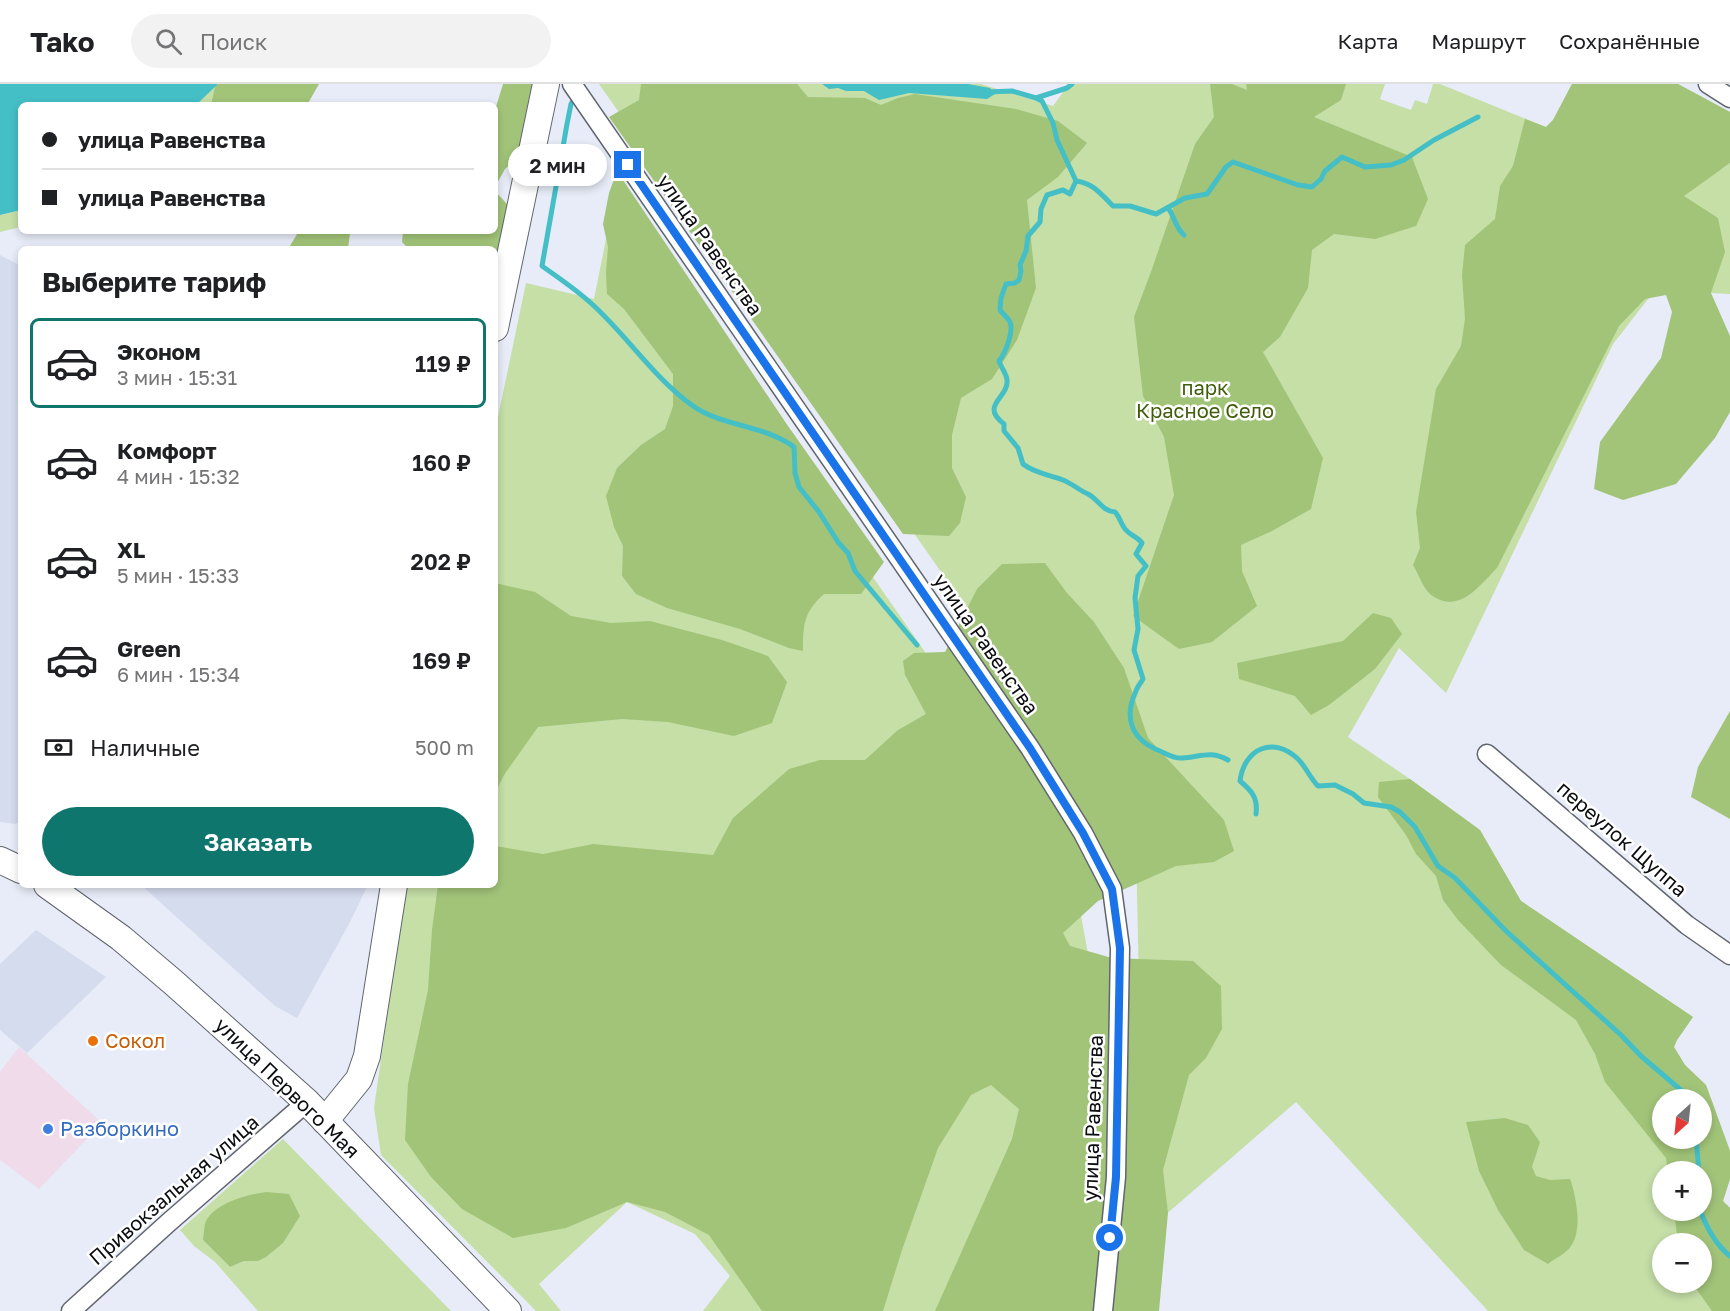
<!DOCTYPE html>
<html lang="ru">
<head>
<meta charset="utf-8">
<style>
	:root { --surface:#fff; --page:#f2f2f2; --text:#202124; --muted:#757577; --line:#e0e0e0; --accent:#0f766e }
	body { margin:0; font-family:"Golos Text",sans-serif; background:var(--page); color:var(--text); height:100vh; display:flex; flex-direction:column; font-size:22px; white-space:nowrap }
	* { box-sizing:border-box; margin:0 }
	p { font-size:20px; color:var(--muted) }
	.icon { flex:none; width:33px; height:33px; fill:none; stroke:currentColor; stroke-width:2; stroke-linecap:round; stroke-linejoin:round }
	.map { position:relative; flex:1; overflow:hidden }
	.details { position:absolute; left:18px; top:162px; width:480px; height:642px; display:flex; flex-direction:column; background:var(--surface); border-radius:9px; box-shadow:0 3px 9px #0003 }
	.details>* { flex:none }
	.hud { position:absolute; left:18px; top:18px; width:480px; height:132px; border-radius:9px; box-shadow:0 3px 9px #0003; display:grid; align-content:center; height:132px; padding:0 24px; background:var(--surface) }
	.needle { width:39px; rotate:207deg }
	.controls { position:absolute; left:1652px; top:1005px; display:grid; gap:12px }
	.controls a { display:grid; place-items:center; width:60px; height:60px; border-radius:50%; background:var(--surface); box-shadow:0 3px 9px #0003; font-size:30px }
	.end { position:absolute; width:27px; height:27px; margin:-14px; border:8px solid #1a73e8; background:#fff; box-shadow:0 0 0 3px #fff }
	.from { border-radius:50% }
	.bubble { position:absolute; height:42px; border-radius:21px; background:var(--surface); box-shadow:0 3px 9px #0003; font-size:20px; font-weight:600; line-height:42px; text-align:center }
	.hud b { display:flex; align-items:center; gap:21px; height:57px; font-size:22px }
	.hud b+b { border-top:2px solid var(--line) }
	.hud i { width:15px; height:15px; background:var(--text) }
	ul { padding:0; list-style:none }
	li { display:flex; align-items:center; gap:18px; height:90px; margin:0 12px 9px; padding:0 12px; border:3px solid transparent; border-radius:9px }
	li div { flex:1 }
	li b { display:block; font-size:22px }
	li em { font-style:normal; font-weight:600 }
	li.active { border-color:var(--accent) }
	li>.icon { width:54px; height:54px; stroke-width:1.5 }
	h2 { padding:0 24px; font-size:27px; line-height:72px }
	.pay { display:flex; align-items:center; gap:15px; height:66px; padding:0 24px; font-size:22px }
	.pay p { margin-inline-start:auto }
	.cta { display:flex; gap:12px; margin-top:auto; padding:12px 24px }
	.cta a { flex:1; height:69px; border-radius:36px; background:var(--accent); color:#fff; font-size:24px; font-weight:600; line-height:69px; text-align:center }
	header { display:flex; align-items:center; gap:36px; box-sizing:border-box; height:84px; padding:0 30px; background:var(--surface); border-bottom:2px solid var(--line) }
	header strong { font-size:28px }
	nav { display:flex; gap:33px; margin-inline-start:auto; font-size:21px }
	.search { width:420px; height:54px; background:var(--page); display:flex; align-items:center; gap:15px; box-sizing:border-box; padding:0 21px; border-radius:33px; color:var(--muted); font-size:22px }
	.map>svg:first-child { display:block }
</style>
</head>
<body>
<header>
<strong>Tako</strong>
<div class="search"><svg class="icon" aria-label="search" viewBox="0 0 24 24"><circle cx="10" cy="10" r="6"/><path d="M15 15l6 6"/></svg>Поиск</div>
<nav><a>Карта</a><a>Маршрут</a><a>Сохранённые</a></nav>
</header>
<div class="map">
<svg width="1730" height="1227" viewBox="0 0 1730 1227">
	<rect width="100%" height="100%" fill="#e7ecf8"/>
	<polygon fill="#f0dbea" points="19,963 102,1039 39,1105 0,1076 0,988"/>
	<g fill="#d5dcee">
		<polygon points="0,171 21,182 21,737 15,740 0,738"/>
		<polygon points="141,801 367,801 367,803 349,840 297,934 275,922"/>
		<polygon points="36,846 106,893 27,969 0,946 0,880"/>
	</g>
	<g fill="#c5dfa7" fill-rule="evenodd">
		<path d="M599 0H981L1053 22 1069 0H1385L1380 15 1411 26 1415 16 1427 20 1433 0H1440L1546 43 1553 36 1572 0H1678L1730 28 1722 85 1730 79V210L1711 209 1716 191 1673 183 1613 260 1446 609 1399 564 1348 653 1410 695 1480 746 1521 817 1693 933 1677 956 1674 963 1685 981 1706 1001 1730 1067V1095L1723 1117 1730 1124V1227H1488L1296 1018 1134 1158 1141 988 1136 766ZM1662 1016H1701V1054H1662ZM1662 1088H1701V1126H1662ZM1662 1160H1701V1198H1662Z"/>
		<polygon points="215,2 211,21 196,21"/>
		<polygon points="613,120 923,565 1072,783 1089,875 1080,1227 703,1227 730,1192 695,1150 627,1118 539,1200 561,1227 536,1227 381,1071 374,1024 406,801 495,801 495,347 526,199 594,215"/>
		<polygon points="21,126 21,143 0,148 0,131"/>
		<path d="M283 1055 451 1227H258L215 1178 194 1162 180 1146ZM246 1112 258 1177H244L230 1183 203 1156 234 1118Z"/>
	</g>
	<g fill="#a2c479" fill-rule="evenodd">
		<polygon points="218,0 319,0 307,21 211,21 215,2"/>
		<polygon points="503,0 538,0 522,70 505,85 495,103 495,26"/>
		<polygon points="641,0 797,0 808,13 865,14 881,21 898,14 915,10 1016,25 1058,37 1087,59 1058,93 1027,116 1036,204 1017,256 992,295 961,314 952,351 952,384 966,413 960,439 949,452 903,450 609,33 639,16"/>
		<polygon points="1210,0 1232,0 1247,6 1246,0 1346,0 1341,16 1314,33 1412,73 1428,115 1416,142 1375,155 1334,150 1312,166 1308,204 1280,253 1263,268 1323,374 1311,425 1272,447 1241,461 1242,487 1257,522 1212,558 1179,565 1133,532 1174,411 1164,353 1143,312 1134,233 1152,185 1195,60 1214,33"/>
		<path d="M1572 0H1678L1730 28V79L1684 112 1718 134 1725 168 1711 209 1730 252V328L1715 354 1676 400 1623 416 1594 405 1600 358 1661 274 1672 228 1666 211 1645 215 1619 242 1497 484C1479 502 1458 532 1430 510 1423 504 1418 489 1413 481L1420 464 1416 428 1436 305 1461 262 1465 235 1462 191 1465 161 1495 135 1500 102 1513 82 1525 35 1546 43 1553 36Z"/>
		<path d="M617 87 788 342 884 478 861 510H824C804 528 803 540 803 567L789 564 740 545 667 524 636 510 622 492 623 462 614 443 606 412 617 384 641 361 665 345 673 322V290L624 225 607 210 606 188 608 163 603 140 609 109Z"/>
		<polygon points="495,107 507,120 507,137 495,202 495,165 409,165 402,158 403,147 495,147"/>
		<polygon points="299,147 352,147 350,149 348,165 288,165"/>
		<polygon points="1045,479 1067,509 1094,538 1124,584 1148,654 1224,736 1234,767 1214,778 1176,782 1098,817 1063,849 1070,862 1112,874 1193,877 1221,902 1222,945 1206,974 1189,991 1163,1086 1168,1129 1159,1227 935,1227 1012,1055 1019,1025 991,1001 971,1011 938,1064 902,1166 883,1227 762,1227 709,1151 665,1128 627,1118 566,1144 513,1154 462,1125 431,1093 405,1056 408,1000 428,906 432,846 438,801 495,801 495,762 543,770 593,760 713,771 733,734 789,685 820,676 865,676 898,646 926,630 905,591 903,577 914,569 945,568 977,505 1002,480"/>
		<polygon points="495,499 535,508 571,532 611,539 650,537 722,556 768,572 787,598 772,639 734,652 668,638 622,635 538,643 504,691 495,709"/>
		<polygon points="1373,529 1391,534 1402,550 1375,585 1329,621 1311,631 1295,612 1239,595 1237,579 1343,557"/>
		<polygon points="1730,627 1730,735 1691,713 1698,683"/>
		<path d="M1410 695 1480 746 1521 817 1693 933 1677 956 1674 963 1685 981 1706 1001 1730 1067V1095L1723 1117 1730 1124V1227H1712L1692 1199 1701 1198V1160L1678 1159 1674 1127 1701 1126V1088L1668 1087 1666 1074 1605 998 1595 970 1576 936 1501 881 1458 836 1443 816 1436 792 1416 770 1406 751 1378 713 1379 698ZM1662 1016H1701V1054H1662Z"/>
		<path d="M1505 1034 1528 1041 1540 1058 1532 1083 1536 1092 1550 1096 1570 1095C1576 1112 1583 1145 1571 1162 1567 1169 1554 1175 1548 1180L1524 1166 1498 1126 1479 1087 1466 1038Z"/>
		<path d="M266 1108 289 1110 300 1132 283 1159 266 1173 258 1177H244L230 1183 203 1156C204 1150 204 1141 206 1137 217 1118 247 1111 266 1108Z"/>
	</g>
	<g fill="#44bfc6">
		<polygon points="0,0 218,0 196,21 21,21 21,126 0,131"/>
		<polygon points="822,0 968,0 990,4 995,10 987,15 909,9 879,16 864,7 846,7 838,4 829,5"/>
	</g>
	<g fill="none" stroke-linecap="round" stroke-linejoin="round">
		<g stroke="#44bfc6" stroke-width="5">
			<path d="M987 8 1012 7 1036 14 1042 17 1053 39 1057 56 1076 97 1070 110 1063 106 1047 111 1041 125 1040 138 1028 152 1026 167 1020 181 1021 187 1019 196 1015 199 1006 200 1001 214 1000 226C1003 230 1008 234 1010 238 1014 247 1005 270 999 277 1001 283 1007 291 1007 296 1009 314 979 321 1004 340V347L1018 364 1023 380C1034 389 1050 391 1063 396 1071 399 1079 406 1088 410 1098 415 1102 427 1115 428 1120 433 1121 441 1126 446 1131 452 1138 453 1142 459L1136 470 1146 482 1138 492 1135 514 1138 545 1134 566 1143 595C1141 599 1137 603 1136 607 1123 635 1132 656 1160 667 1167 670 1175 675 1182 674 1200 673 1211 666 1228 676"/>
			<path d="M575 13 571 20 567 40 542 182C559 194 577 206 593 221 629 254 653 293 693 322 723 343 765 341 794 363L795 389 799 403 819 428 838 458 848 469 855 487 917 561"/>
			<polyline points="1036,14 1067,4 1072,0"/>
			<path d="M1076 97C1093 99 1101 110 1113 122H1130L1156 130 1185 114 1207 110 1226 83 1233 78 1298 101 1312 103 1321 95 1325 87 1342 73 1365 83 1391 81 1404 76 1434 56 1478 33"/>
			<path d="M1168 124C1175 133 1175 143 1184 151"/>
			<path d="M1256 730C1258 714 1252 707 1240 697 1244 665 1273 651 1298 675 1306 683 1310 694 1318 702L1335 701 1353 710 1364 719 1391 723 1400 728 1415 743 1438 782 1455 794 1506 847 1621 951 1641 972 1682 1007 1686 1016"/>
			<polyline points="1696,1054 1699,1088"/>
			<path d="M1700 1126C1706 1142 1716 1161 1730 1172"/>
		</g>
		<defs>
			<g id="street">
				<polyline points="572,0 1030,664 1083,749 1112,805 1120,864 1116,1093 1103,1227"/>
				<polyline points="1708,0 1730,14"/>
				<polyline points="1487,670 1687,841 1730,871"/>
				<polyline points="71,1227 168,1139 307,1018"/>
			</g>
			<g id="secondary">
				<polyline points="495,244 546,0"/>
				<polyline points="0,776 21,786"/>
				<polyline points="47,801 121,854 174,899 307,1018 508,1227"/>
				<polyline points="325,1037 359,995 367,972 394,801"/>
			</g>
		</defs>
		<use href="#street" stroke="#60656e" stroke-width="21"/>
		<use href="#secondary" stroke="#60656e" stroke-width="28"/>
		<use href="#street" stroke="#fff" stroke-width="18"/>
		<use href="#secondary" stroke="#fff" stroke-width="26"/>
	</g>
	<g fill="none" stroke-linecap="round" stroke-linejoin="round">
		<polyline stroke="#1a73e8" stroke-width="8" points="628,81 1030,664 1083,749 1112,805 1120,864 1116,1093 1110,1154"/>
	</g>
	<circle fill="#e8710a" stroke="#fff" stroke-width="2" cx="93" cy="957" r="6"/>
	<circle fill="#3f7fe0" stroke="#fff" stroke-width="2" cx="48" cy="1045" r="6"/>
	<g text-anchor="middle" stroke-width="5" stroke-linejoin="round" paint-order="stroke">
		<g font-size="20" fill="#0a0c10" stroke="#fff">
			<text transform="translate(710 161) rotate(55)" y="7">улица Равенства</text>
			<text transform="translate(986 560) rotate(55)" y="7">улица Равенства</text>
			<text transform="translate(1622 755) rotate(41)" y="7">переулок Щуппа</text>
			<text transform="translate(287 1004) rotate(44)" y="7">улица Первого Мая</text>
			<text transform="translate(1093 1034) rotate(-88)" y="7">улица Равенства</text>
			<text transform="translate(174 1106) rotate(-41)" y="7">Привокзальная улица</text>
		</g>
		<g font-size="20" fill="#415e0c" stroke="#fff">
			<text x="1205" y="311">парк<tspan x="1205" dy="23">Красное Село</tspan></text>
		</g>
		<g font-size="20" fill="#c56008" stroke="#fff" text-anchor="start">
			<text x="105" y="964">Сокол</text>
		</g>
		<g font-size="20" fill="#366cbe" stroke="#fff" text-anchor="start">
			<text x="60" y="1052">Разборкино</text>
		</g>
	</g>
</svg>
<div class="controls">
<a><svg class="needle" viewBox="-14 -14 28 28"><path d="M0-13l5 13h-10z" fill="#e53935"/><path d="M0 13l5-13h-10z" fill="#757577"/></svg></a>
<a>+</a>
<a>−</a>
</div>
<i class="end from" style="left:1110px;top:1154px"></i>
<i class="end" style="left:628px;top:81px"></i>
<div class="bubble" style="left:508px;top:60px;width:99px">2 мин</div>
<div class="hud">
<b><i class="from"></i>улица Равенства</b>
<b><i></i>улица Равенства</b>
</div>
<section class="details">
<h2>Выберите тариф</h2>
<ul>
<li class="active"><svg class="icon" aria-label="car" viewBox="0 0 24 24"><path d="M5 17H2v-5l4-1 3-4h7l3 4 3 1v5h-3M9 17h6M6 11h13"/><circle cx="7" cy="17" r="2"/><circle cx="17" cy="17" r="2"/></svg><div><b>Эконом</b><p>3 мин · 15:31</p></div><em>119 ₽</em></li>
<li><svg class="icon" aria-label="car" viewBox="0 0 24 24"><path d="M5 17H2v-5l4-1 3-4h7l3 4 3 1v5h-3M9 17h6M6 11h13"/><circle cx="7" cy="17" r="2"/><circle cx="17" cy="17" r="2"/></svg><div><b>Комфорт</b><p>4 мин · 15:32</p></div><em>160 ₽</em></li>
<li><svg class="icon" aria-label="car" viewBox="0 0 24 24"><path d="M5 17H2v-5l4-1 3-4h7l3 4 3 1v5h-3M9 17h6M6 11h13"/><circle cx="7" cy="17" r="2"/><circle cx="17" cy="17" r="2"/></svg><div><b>XL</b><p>5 мин · 15:33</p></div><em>202 ₽</em></li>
<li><svg class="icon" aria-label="car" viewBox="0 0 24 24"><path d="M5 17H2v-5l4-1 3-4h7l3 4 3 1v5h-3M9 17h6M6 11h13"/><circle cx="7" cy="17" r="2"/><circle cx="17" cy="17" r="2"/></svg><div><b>Green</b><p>6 мин · 15:34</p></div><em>169 ₽</em></li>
</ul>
<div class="pay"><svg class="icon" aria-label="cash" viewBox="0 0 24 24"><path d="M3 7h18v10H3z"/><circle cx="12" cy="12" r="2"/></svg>Наличные<p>500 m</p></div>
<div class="cta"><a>Заказать</a></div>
</section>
</div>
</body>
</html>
